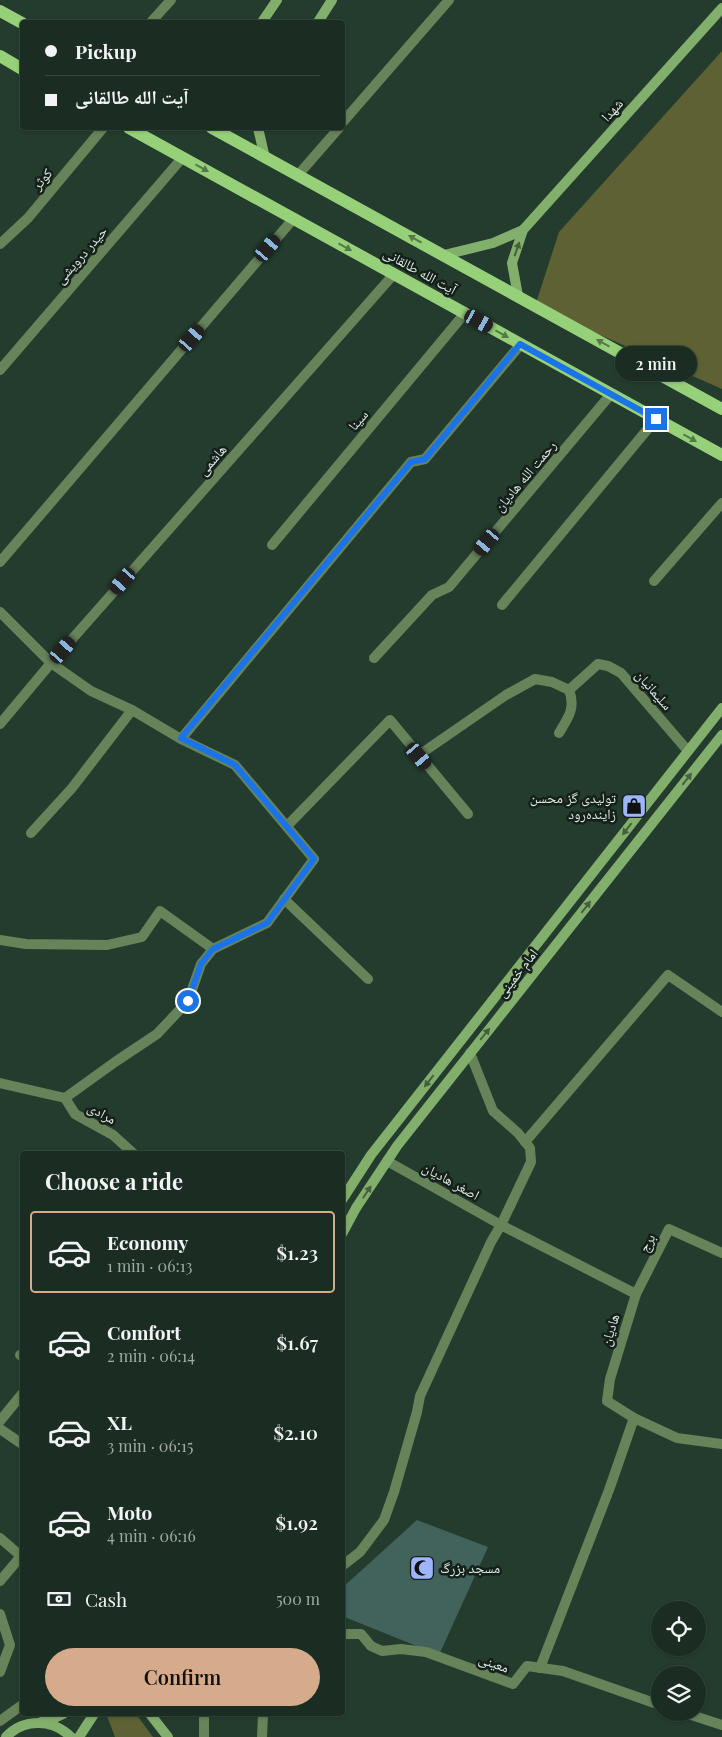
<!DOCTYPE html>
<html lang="en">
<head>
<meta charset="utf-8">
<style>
	:root { --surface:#1b2d22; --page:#28392f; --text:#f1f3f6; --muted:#a0a8a5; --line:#394940; --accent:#d6ab8b }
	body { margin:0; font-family:"Playfair Display","Noto Naskh Arabic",serif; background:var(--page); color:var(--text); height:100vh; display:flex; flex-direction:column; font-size:19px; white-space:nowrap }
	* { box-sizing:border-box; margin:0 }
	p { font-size:16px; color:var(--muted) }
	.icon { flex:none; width:28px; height:28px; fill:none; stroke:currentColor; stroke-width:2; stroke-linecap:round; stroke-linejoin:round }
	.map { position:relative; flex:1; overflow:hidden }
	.side { position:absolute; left:20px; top:1151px; width:325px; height:565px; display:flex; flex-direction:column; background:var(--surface); border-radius:5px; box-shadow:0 1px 4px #0004,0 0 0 1px var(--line) }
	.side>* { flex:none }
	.hud { position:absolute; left:20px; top:20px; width:325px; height:110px; border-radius:5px; box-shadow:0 1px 4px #0004,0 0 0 1px var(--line); display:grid; align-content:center; height:110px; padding:0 25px; background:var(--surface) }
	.buttons { position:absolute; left:651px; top:1601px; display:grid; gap:10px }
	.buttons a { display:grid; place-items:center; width:55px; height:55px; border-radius:50%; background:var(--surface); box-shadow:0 1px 4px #0004,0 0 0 1px var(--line); font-size:25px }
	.end { position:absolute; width:22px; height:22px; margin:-11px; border:6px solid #1a73e8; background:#fff; box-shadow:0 0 0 2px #fff }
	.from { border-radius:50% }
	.bubble { position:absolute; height:35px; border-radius:18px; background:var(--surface); box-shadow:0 1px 4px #0004,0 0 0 1px var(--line); font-size:16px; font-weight:600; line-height:35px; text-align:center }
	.car { position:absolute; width:15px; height:30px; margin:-15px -8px; border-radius:6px; box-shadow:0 0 4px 1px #0007; background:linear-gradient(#222 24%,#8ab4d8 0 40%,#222 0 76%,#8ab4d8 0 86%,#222 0) }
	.hud b { display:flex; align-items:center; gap:18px; height:48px; font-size:19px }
	.hud b+b { border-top:1px solid var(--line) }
	.hud i { width:12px; height:12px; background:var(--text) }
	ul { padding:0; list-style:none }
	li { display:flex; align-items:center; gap:15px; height:82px; margin:0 10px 8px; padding:0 15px; border:2px solid transparent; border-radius:5px }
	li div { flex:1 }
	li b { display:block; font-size:19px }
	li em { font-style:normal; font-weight:600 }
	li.on { border-color:var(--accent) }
	li>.icon { width:45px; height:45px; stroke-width:1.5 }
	h2 { padding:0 25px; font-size:22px; line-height:60px }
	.pay { display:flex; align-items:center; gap:12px; height:55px; padding:0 25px; font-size:19px }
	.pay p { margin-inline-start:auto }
	.button { display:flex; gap:10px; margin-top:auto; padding:10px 25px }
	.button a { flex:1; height:58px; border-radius:30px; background:var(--accent); color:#111; font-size:20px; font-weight:600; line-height:58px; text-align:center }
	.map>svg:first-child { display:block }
</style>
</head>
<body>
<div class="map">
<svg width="722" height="1737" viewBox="0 0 722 1737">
	<rect width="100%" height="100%" fill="#243c2e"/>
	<g fill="#5d6133">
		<polygon points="722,51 722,389 535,306 559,232"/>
		<polygon points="108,1714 136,1714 153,1737 115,1737 107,1716"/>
	</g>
	<polygon fill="#42625c" points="417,1520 488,1547 439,1655 342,1616 342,1588"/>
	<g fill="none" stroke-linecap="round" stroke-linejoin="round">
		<g stroke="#67835a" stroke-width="10">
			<polyline points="151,22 171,0"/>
			<polyline points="342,123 449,0"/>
			<polyline points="298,175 339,128"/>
			<polyline points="0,244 28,218 103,128"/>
			<polyline points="0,370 183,157"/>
			<polyline points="272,545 465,313"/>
			<polyline points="0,562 294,218"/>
			<polyline points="654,581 722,503"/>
			<polyline points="502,605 656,419"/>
			<polyline points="0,612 51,663 91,691 132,710 181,739 235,765 314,859 267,923 213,949 201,964 188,1001 157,1034 115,1062 65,1098"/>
			<polyline points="374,658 432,595 449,587 611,394"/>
			<polyline points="569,690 598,664 608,666 621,673 688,751"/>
			<polyline points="0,724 51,663 394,274"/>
			<polyline points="181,739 411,462 425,459 521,344"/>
			<path d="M419 755 506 695 535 679 552 682 569 690C576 708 568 718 559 733"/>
			<polyline points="287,826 390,720 468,814"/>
			<polyline points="31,833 72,788 132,710"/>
			<polyline points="284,899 368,979"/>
			<polyline points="0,940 26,944 107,945 142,937 160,911 213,949"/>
			<polyline points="0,1083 65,1098 75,1114 113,1135 134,1154"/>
			<polyline points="525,1142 668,975 722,1012"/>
			<polyline points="387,1161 501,1225 636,1294 610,1379 607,1401 634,1418 677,1438 722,1444"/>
			<polyline points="636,1294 669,1229 722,1253"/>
			<polyline points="20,1355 22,1356"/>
			<polyline points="0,1421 22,1394"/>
			<polyline points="0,1429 22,1444"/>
			<polyline points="0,1538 22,1557"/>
			<polyline points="342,1566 360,1552 384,1520 394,1492 417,1412 420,1396 491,1242 501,1225 531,1162 530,1148 518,1133 493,1111 470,1053"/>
			<polyline points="0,1581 22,1555"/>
			<polyline points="0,1614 10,1645 0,1672"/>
			<polyline points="342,1634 361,1634 371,1646 382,1651 401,1649 426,1652 513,1684 527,1666 563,1671 660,1705"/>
			<polyline points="540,1668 609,1490 634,1418"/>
			<polyline points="682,1712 722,1725"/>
			<polyline points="0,1721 22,1705"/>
			<polyline points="204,1737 204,1714"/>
			<polyline points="262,1737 263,1714"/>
		</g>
		<g stroke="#82af6c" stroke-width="10">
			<polyline points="262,22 277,0"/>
			<polyline points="318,22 332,0"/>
			<polyline points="258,128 265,158"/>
			<polyline points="523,230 722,8"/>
			<polyline points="444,255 493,243 523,230 512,263 518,296"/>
			<polyline points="342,1200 371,1155 722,708"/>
			<polyline points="342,1234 356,1208 397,1146 722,735"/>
			<polyline points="150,1714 168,1737"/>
			<polyline points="41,1722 48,1721 63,1714"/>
			<path d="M6 1737C24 1718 53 1719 71 1737"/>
			<polyline points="79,1737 94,1714"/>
		</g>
		<g stroke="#96d079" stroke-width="12">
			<polyline points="0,11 22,23"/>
			<polyline points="0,56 22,69"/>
			<polyline points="129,128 722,455"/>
			<polyline points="212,128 722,409"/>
		</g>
	</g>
	<defs><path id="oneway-solid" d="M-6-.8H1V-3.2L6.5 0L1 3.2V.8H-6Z" transform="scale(1.25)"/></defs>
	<g fill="#56784a">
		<use href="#oneway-solid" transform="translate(202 168) rotate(29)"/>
		<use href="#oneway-solid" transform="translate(415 239) rotate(-151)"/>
		<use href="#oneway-solid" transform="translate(345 247) rotate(29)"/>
		<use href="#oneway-solid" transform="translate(502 334) rotate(29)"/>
		<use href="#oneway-solid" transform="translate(603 343) rotate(-151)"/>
		<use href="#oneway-solid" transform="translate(690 438) rotate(29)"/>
	</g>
	<g fill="#46603f">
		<use href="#oneway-solid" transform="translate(517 249) rotate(-71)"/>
		<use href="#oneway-solid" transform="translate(687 779) rotate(-52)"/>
		<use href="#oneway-solid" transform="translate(627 829) rotate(128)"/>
		<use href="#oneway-solid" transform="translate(586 907) rotate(-52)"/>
		<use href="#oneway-solid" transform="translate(485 1034) rotate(-51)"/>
		<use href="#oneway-solid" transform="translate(429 1081) rotate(128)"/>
		<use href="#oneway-solid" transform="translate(367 1192) rotate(-56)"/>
	</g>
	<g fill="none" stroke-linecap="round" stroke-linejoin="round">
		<polyline stroke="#1a73e8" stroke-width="6" points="188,1001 201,964 213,949 267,923 314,859 235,765 181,738 411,462 425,459 520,344 656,419"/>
	</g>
	<defs>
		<symbol id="shop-square" viewBox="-11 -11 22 22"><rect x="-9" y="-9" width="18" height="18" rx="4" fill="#9eb4fd" stroke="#15201a"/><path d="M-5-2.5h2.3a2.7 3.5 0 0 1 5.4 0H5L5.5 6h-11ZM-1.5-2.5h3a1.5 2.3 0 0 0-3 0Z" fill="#111"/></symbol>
		<symbol id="mosque-square" viewBox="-11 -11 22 22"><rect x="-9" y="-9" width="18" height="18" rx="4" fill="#9eb4fd" stroke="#15201a"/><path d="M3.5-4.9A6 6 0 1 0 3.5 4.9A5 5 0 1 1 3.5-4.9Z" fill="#111"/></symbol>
	</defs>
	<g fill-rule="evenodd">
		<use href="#shop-square" x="620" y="792" width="28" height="28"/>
		<use href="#mosque-square" x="408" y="1554" width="28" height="28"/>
	</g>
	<g text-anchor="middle" stroke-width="5" stroke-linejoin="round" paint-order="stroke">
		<g font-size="14" fill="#ddebe3" stroke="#15201a">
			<text transform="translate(612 110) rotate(-48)" y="5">شهدا</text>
			<text transform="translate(42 179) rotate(-50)" y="5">کوثر</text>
			<text transform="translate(81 255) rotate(-49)" y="5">حیدر درویشی</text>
			<text transform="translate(420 271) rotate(29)" y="5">آیت الله طالقانی</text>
			<text transform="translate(358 420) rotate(-50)" y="5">سینا</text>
			<text transform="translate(212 460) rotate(-49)" y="5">هاشمی</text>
			<text transform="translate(525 476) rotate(-50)" y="5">رحمت الله هادیان</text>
			<text transform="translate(654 690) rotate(49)" y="5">سلیمانیان</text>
			<text transform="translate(517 973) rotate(-52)" y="5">امام خمینی</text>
			<text transform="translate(102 1113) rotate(29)" y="5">مرادی</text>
			<text transform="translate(451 1181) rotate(29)" y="5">اصغر هادیان</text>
			<text transform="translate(647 1243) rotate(-63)" y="5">برج</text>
			<text transform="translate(610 1330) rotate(-73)" y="5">هادیان</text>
			<text transform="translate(494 1663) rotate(20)" y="5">معینی</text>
		</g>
		<g font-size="14" fill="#ddebe3" stroke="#15201a" text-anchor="end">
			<text x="616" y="803">تولیدی گز محسن<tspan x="616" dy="16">زاینده‌رود</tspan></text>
			<text x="440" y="1573" text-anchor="start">مسجد بزرگ</text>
		</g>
	</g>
</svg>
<div class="buttons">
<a><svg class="icon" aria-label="locate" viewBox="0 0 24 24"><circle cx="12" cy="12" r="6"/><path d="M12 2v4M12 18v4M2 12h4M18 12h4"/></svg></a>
<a><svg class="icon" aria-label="layers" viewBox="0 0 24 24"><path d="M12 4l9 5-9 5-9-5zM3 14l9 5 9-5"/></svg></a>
</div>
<i class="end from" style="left:188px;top:1001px"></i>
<i class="end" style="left:656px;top:419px"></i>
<div class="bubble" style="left:615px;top:346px;width:82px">2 min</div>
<i class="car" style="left:268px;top:248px;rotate:40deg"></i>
<i class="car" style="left:479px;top:321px;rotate:119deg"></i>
<i class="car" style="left:192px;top:338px;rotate:41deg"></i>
<i class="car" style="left:487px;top:542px;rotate:220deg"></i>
<i class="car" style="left:123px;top:581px;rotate:221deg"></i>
<i class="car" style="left:63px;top:650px;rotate:41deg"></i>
<i class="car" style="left:419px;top:756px;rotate:140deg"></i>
<div class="hud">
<b><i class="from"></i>Pickup</b>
<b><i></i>آیت الله طالقانی</b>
</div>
<section class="side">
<h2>Choose a ride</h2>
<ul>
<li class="on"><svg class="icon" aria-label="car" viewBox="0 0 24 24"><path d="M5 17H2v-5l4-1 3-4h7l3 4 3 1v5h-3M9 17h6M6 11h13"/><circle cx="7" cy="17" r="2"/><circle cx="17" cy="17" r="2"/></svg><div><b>Economy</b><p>1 min · 06:13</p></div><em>$1.23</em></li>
<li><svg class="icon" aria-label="car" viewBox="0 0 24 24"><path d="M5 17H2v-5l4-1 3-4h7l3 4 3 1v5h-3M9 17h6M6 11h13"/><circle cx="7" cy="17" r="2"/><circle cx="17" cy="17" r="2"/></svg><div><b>Comfort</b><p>2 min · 06:14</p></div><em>$1.67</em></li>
<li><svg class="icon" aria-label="car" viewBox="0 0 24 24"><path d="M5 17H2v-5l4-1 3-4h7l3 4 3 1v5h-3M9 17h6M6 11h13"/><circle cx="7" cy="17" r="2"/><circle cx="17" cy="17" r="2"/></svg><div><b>XL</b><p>3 min · 06:15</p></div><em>$2.10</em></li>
<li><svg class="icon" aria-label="car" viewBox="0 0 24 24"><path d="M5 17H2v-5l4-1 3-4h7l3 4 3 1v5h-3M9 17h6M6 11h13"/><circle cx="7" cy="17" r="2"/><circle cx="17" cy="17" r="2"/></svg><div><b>Moto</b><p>4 min · 06:16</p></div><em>$1.92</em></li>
</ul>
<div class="pay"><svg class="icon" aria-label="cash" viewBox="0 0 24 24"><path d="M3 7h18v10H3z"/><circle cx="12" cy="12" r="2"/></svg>Cash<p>500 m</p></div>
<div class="button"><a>Confirm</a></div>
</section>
</div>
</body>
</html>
